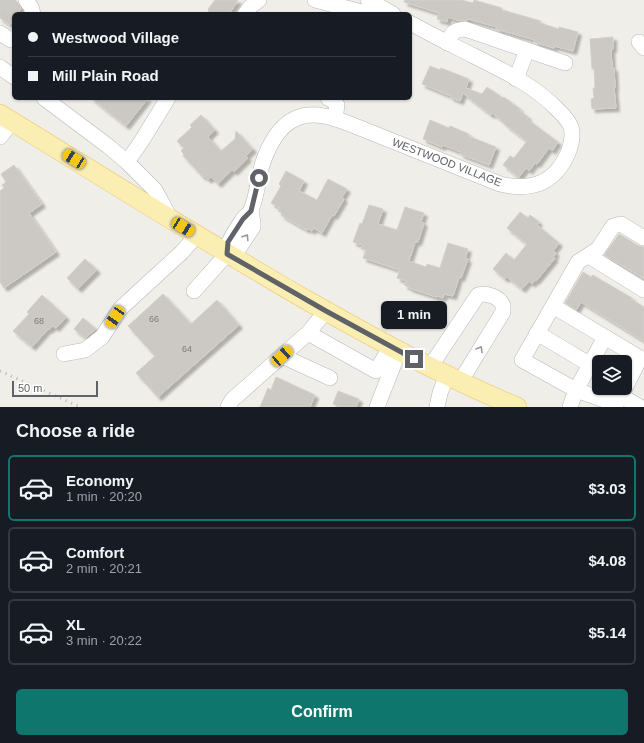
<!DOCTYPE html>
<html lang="en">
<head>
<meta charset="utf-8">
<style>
	:root { --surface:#171b24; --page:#242831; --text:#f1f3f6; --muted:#9ea1a6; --line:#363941; --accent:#0f766e }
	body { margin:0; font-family:Arial,sans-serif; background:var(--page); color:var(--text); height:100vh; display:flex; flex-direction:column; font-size:15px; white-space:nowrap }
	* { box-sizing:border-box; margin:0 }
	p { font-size:13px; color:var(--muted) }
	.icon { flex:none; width:22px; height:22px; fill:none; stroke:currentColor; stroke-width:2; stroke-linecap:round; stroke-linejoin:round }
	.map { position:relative; height:407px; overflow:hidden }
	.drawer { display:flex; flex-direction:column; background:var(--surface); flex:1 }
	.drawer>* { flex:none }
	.top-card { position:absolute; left:12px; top:12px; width:400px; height:88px; border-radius:6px; box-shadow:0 1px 3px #0004; display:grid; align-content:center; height:88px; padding:0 16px; background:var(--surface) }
	.buttons { position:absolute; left:592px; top:355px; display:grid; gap:8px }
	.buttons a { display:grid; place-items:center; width:40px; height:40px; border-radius:6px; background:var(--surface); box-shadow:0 1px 3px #0004; font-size:20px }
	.scale { position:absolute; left:12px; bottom:10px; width:86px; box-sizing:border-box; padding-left:4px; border:2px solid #5f6367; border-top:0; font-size:11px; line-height:14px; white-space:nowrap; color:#5f6367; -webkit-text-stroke:3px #fff; paint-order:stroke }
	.end { position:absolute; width:18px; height:18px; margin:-9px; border:5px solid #5f6367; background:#fff; box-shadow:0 0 0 2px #fff }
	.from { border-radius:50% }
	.bubble { position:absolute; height:28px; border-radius:6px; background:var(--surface); box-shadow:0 1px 3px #0004; font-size:13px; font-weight:700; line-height:28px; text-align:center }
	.car { position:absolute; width:12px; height:24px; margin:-12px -6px; border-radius:5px; box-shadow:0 0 3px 1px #0007; background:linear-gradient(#f5c518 24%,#345 0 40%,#f5c518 0 76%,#345 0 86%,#f5c518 0) }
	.top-card b { display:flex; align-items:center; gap:14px; height:38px; font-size:15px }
	.top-card b+b { border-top:1px solid var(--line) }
	.top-card i { width:10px; height:10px; background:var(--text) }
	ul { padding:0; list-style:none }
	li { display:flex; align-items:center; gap:12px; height:66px; margin:0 8px 6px; padding:0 8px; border:2px solid var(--line); border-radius:6px }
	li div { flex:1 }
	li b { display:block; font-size:15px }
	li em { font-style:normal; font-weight:700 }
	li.active { border-color:var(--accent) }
	li>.icon { width:36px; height:36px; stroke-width:1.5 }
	h2 { padding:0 16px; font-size:18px; line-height:48px }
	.primary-button { display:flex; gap:8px; margin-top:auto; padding:8px 16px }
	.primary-button a { flex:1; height:46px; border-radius:6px; background:var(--accent); color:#fff; font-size:16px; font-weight:700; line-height:46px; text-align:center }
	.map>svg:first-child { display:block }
</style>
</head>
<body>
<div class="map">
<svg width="644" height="407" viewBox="0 0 644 407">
	<defs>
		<filter id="shadow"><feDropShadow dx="3.5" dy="3.5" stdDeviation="1" flood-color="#0004"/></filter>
	</defs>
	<rect width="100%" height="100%" fill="#f0eee8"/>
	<g fill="#ccc9c4" stroke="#d5d0c6" filter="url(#shadow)">
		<polygon points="0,0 13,0 18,3 21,8 17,14 14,14 14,19 10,25 0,18"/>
		<polygon points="215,0 238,0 235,5 229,14 207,14 209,10 208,9"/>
		<polygon points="405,0 461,0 473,3 474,0 502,8 502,10 541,21 540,23 559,29 559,27 578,32 573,51 554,46 554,48 534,42 535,40 496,29 497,27 468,19 468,20 460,21 448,17 447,22 437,19 439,13 404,2"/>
		<polygon points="613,37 613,49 611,49 612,68 614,68 615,88 614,88 616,108 592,109 591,99 594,98 593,88 595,88 594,69 592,69 590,39"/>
		<polygon points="430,66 440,70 441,68 469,79 466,88 482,94 487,87 503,98 504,97 520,109 519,110 528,117 527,119 558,142 552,151 549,148 537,164 535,163 529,171 526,168 519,177 503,165 510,156 514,158 527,141 507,126 500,119 492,113 491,115 463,93 460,101 450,97 451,96 422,84"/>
		<polygon points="91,98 148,98 126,126"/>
		<polygon points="201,115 215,130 208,137 221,151 235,139 236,131 253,149 246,156 248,158 234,172 232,170 218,184 211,177 208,180 204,176 203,177 186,159 183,156 184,154 181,151 184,148 177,141 192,127 190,125"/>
		<polygon points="430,120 449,128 450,126 469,134 468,136 496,147 489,165 460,154 461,152 443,145 442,147 423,139"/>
		<polygon points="14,165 42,204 29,213 56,252 4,288 0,282 0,191 4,188 2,185 6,182 1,174"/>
		<polygon points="286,171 304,181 299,191 317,200 328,179 347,189 342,197 344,199 334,216 332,215 322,233 314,228 312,231 307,228 307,230 281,215 282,213 278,211 280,208 271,203 281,186 279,184"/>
		<polygon points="369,205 383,209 378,224 397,230 405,207 424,213 421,222 424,223 418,242 415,242 409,261 426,267 427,264 440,268 448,243 468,249 465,259 468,259 461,278 459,277 453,296 444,294 443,298 437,296 437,297 409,288 409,287 404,285 406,281 397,278 400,270 363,258 366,250 361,249 362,245 353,242 360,223 362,224"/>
		<polygon points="520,212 528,218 530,215 539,222 537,225 559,243 553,251 556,253 553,257 555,258 536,281 535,280 532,284 529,281 522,289 507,277 505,279 493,269 506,253 514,260 527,244 507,228"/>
		<polygon points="619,234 639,246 644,247 644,278 604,255"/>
		<polygon points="85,259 97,270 78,289 67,278"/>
		<polygon points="583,272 591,277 593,275 601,280 632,298 631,299 644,307 644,341 581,302 576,310 565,303"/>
		<polygon points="163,294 191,324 217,300 239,325 158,397 136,373 155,356 128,326"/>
		<polygon points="42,295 66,317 56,328 53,326 49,330 48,329 32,347 13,331 29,314 27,312"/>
		<polygon points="83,318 96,329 85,338 74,329"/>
		<polygon points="276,377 315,395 310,407 260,407 268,388 271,390"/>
		<polygon points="338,391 359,399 356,407 340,407 333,404"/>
	</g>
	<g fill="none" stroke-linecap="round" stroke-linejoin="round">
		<polyline stroke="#cccbc8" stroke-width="15" stroke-dasharray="15 8" stroke-linecap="butt" points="1,0 19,11"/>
		<defs>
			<g id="minor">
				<polyline points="26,0 31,7 33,14"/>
				<polyline points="315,0 362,12 367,11 373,3"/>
				<polyline points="368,0 393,14"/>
				<polyline points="245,14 251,6 259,0"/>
				<polyline points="0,33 11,40 14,40"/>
				<polyline points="639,42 644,48"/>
				<path d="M447 43C452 33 453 30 465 29L565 63"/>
				<polyline points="0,67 14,77"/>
				<polyline points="516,79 527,50"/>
				<polyline points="44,98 108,146 127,162 155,190 171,220"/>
				<polyline points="328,98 332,100 337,105 335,119"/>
				<polyline points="0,137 12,122"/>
				<polyline points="127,162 141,142 168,98"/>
				<path d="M227 254C227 251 227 247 228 245 230 238 239 225 243 219 246 215 250 213 251 210 257 196 258 180 262 165 272 135 289 109 324 116 333 117 341 121 350 124L500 184C521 189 541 188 556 172 566 161 575 142 571 127 569 121 563 115 558 110 530 81 491 65 456 47 440 39 425 31 410 23"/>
				<polyline points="227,254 236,251 239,248 253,227 253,223 251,211"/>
				<polyline points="589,256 644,290"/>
				<polyline points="194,291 227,254"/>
				<polyline points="553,306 640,358 621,396"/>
				<polyline points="308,333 376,371 391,346"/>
				<polyline points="537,333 599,370"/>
				<polyline points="605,337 576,390 522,360 578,262 598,249 613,226 621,224 644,238"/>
				<polyline points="64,354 85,350 102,337 121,308 182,252 197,235"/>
				<polyline points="282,356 330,378"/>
				<path d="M430 367 478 295C486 293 500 296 503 306 503 308 503 310 503 312L460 382"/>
				<polyline points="228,407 232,400 308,333 326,311"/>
				<polyline points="377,407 399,351"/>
				<polyline points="437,407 440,393 447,375"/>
				<polyline points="570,407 576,390 616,404 621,396 640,407"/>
			</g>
			<path id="major" d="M0 114C103 177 205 242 310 302 377 340 445 377 517 407"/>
		</defs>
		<use href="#minor" stroke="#b5b8bb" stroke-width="16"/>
		<use href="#major" stroke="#e9c468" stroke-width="20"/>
		<use href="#minor" stroke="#fff" stroke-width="15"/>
		<use href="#major" stroke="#faeeb3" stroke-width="19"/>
		<polyline stroke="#b6b7b7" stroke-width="3" stroke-dasharray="1 5" stroke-linecap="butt" points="0,371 80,407"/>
	</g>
	<defs><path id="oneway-chevron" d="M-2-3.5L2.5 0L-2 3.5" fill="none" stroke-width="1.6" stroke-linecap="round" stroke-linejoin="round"/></defs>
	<g stroke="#979a9c">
		<use href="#oneway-chevron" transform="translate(246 237) rotate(-58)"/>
		<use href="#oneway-chevron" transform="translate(480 349) rotate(-59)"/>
	</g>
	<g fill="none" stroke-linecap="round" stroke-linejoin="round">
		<polyline stroke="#5f6367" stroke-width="5" points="259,178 251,211 243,219 228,242 227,254 326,311 414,359"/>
	</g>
	<g text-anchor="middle" stroke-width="3" stroke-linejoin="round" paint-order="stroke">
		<g font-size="9" fill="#7a7c7e">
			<text x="154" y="322">66</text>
			<text x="39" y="324">68</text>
			<text x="187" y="352">64</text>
		</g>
		<g font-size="11" fill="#5f6367" stroke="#fff">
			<text transform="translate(447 162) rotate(21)" y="4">WESTWOOD VILLAGE</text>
		</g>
	</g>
</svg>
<div class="buttons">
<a><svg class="icon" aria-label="layers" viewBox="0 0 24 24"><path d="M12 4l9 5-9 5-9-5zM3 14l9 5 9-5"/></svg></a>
</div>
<div class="scale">50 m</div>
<i class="end from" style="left:259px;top:178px"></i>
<i class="end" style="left:414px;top:359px"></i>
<div class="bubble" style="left:381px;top:301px;width:66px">1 min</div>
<i class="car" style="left:74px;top:159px;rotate:302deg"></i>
<i class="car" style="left:183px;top:227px;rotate:121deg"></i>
<i class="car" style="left:115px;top:317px;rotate:214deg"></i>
<i class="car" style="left:282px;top:356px;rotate:48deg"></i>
<div class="top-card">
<b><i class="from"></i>Westwood Village</b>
<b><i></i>Mill Plain Road</b>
</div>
</div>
<section class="drawer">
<h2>Choose a ride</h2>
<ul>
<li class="active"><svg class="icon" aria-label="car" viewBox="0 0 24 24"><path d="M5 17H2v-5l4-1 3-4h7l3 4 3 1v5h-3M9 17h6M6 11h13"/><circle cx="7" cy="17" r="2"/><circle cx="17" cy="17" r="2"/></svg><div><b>Economy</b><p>1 min · 20:20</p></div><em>$3.03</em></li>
<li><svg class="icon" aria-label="car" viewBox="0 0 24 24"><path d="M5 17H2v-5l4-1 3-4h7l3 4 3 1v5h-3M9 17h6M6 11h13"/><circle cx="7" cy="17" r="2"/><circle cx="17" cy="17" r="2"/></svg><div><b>Comfort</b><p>2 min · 20:21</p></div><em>$4.08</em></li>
<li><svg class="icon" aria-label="car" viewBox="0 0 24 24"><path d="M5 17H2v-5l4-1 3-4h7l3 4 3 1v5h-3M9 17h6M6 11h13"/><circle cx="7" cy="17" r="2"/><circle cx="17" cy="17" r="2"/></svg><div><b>XL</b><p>3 min · 20:22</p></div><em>$5.14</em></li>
</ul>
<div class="primary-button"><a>Confirm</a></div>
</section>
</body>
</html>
